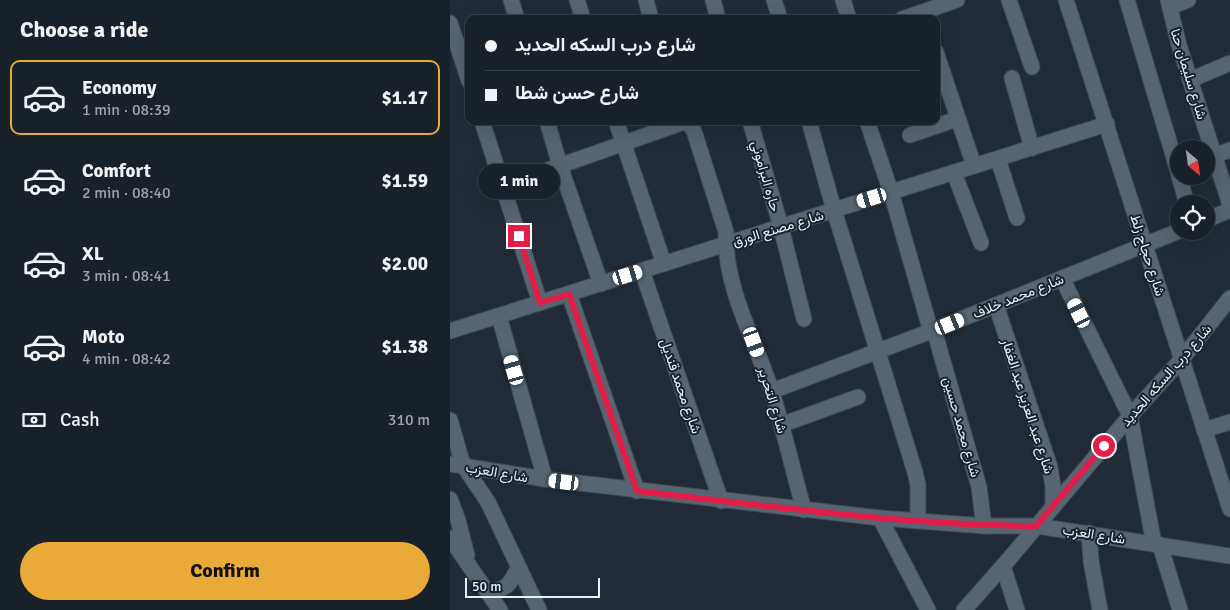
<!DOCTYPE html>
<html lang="en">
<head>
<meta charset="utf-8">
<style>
	:root { --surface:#182029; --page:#212831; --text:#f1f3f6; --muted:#9fa3a8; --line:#363e46; --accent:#eaaa38 }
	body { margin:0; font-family:Signika,Vazirmatn,sans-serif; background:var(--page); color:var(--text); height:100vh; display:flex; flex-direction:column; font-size:19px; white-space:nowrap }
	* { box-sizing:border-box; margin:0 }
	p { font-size:16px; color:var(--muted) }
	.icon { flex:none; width:28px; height:28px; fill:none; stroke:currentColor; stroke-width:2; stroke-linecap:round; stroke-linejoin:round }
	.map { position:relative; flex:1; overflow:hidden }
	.details { display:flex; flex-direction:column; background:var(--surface); width:450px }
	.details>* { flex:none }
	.guide { position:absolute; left:15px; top:15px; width:475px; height:110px; border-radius:10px; box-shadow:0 5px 20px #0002,0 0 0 1px var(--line); display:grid; align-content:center; height:110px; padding:0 20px; background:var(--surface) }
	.needle { width:32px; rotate:151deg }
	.tools { position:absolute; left:720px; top:140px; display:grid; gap:10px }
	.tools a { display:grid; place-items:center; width:45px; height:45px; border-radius:50%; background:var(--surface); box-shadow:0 5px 20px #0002,0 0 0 1px var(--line); font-size:25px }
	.scale { position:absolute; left:15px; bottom:12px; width:135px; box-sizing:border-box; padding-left:5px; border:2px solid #e9f0f8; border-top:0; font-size:14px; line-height:18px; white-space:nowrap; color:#e9f0f8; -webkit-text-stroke:4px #17222d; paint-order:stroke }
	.end { position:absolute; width:22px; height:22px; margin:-11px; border:6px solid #e11d48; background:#fff; box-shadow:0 0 0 2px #fff }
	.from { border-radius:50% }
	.bubble { position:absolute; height:35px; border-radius:18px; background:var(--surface); box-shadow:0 5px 20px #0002,0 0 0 1px var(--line); font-size:16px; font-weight:800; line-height:35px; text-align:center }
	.car { position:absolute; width:15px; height:30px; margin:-15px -8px; border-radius:6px; box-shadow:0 0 4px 1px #0007; background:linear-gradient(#fff 24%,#345 0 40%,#fff 0 76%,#345 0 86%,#fff 0) }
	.guide b { display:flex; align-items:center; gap:18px; height:48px; font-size:19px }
	.guide b+b { border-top:1px solid var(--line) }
	.guide i { width:12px; height:12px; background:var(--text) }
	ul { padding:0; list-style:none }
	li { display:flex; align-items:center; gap:15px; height:75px; margin:0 10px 8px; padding:0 10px; border:2px solid transparent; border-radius:10px }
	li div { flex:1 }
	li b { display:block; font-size:19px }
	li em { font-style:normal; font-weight:800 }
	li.on { border-color:var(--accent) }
	li>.icon { width:45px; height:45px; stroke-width:1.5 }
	h2 { padding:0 20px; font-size:22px; line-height:60px }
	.pay { display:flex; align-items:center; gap:12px; height:55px; padding:0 20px; font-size:19px }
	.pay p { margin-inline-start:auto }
	.cta { display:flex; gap:10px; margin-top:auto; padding:10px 20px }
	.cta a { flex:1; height:58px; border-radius:30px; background:var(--accent); color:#111; font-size:20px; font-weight:800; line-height:58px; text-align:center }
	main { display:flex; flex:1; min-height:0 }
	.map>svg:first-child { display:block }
</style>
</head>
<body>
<main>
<section class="details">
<h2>Choose a ride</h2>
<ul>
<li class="on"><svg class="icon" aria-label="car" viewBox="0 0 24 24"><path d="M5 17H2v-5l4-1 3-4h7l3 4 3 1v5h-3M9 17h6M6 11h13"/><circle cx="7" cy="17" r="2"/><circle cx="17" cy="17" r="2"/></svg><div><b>Economy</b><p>1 min · 08:39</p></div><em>$1.17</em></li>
<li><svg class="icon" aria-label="car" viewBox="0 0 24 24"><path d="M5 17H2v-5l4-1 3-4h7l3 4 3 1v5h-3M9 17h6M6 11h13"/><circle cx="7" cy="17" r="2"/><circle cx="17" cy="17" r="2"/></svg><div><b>Comfort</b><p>2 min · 08:40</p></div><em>$1.59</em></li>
<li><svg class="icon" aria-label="car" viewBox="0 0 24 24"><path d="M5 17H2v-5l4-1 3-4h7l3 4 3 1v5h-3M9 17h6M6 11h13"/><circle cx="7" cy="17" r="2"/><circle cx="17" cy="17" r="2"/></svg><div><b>XL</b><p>3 min · 08:41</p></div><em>$2.00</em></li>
<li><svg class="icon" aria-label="car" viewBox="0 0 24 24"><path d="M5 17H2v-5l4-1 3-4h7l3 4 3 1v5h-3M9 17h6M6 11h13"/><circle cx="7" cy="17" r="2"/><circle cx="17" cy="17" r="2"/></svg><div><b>Moto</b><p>4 min · 08:42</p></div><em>$1.38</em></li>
</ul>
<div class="pay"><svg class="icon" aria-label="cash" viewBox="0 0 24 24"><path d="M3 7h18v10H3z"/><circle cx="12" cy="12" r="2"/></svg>Cash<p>310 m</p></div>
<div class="cta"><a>Confirm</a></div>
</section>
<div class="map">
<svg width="780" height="610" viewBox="0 0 780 610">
	<rect width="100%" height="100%" fill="#202b37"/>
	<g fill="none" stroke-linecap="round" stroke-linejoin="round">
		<defs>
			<g id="street">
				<polyline points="61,0 67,19"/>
				<polyline points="127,0 133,19"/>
				<polyline points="196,0 201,19"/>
				<polyline points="263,0 268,19"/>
				<polyline points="324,0 330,19"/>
				<polyline points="393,0 399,19"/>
				<polyline points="559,0 582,67"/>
				<polyline points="616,0 780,509"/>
				<polyline points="677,0 729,175"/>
				<polyline points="718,0 729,45 780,205"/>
				<polyline points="720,7 738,0"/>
				<polyline points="452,19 507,0"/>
				<polyline points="0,23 19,81"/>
				<polyline points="486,52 524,166"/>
				<polyline points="562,78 582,148"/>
				<polyline points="740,80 780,63"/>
				<polyline points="32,121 90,303"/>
				<polyline points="97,121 110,166 151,284"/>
				<polyline points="166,121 214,264"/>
				<path d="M237 121 244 131 276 232C274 288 305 339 322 392 334 431 343 471 354 510"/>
				<polyline points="300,121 331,227 354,319"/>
				<polyline points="359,121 384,210 465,472 468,485 468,521"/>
				<polyline points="417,121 441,192 481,332"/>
				<polyline points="460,135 507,119"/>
				<polyline points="765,155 780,150"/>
				<polyline points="548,159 567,218"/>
				<polyline points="504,173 531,243"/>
				<polyline points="729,176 737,204"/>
				<polyline points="52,186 237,121"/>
				<polyline points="756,220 780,210"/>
				<polyline points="192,271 271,501"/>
				<polyline points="612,278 680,416 704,544"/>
				<polyline points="119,294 187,491"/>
				<polyline points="546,305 600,467 603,487 603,507"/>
				<polyline points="49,316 95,479"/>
				<polyline points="484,330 529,487 534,526"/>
				<polyline points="0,331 657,124"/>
				<polyline points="322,391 484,330 729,231"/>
				<polyline points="0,420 13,465 38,502 89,610"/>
				<polyline points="331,425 408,397"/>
				<polyline points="754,430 780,422"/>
				<polyline points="0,464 95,479 430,518 534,526 587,526 780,556"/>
				<polyline points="0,499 8,520 17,555"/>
				<polyline points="430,518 478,610"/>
				<polyline points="639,533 641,561 650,610"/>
				<polyline points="0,538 50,610"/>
				<polyline points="710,545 730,610"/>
				<polyline points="553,566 567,610"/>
				<path d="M37 591C57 590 60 585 68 568"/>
				<polyline points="514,610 553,566 680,416 731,360 780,298"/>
			</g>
		</defs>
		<use href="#street" stroke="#3f4952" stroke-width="17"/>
		<use href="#street" stroke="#576471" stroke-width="15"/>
	</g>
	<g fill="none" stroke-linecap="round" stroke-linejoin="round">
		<path stroke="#e11d48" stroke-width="6" d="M69 236 90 303 119 294 187 491C320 506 453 525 586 526L654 446"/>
	</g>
	<g text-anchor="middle" stroke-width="4" stroke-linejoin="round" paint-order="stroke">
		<g font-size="14" fill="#e9f0f8" stroke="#17222d">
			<text transform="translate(739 74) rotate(73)" y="5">شارع سليمان حنا</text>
			<text transform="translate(316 176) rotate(74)" y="5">حاره البراموني</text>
			<text transform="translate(328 228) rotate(-17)" y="5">شارع مصنع الورق</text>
			<text transform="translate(698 255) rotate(72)" y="5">شارع حجاج زلط</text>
			<text transform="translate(568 296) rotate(-22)" y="5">شارع محمد خلاف</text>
			<text transform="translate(716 375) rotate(-49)" y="5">شارع درب السكه الحديد</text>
			<text transform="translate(231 386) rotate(71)" y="5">شارع محمد قنديل</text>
			<text transform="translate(323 400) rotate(73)" y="5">شارع التحرير</text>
			<text transform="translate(578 406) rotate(72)" y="5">شارع عبد العزيز عبد الغفار</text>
			<text transform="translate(512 427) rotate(74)" y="5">شارع محمد حسين</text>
			<text transform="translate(47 472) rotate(10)" y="5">شارع العزب</text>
			<text transform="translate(644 534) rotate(9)" y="5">شارع العزب</text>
		</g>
	</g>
</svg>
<div class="tools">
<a><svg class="needle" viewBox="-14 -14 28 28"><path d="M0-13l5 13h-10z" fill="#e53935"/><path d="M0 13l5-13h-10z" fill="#9fa3a8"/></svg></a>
<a><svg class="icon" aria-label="locate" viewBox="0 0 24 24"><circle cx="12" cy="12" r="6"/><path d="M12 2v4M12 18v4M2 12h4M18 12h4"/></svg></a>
</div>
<div class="scale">50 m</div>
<i class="end from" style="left:654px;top:446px"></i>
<i class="end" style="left:69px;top:236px"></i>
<div class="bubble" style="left:28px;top:164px;width:82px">1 min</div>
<i class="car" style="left:422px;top:198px;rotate:253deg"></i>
<i class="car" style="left:178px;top:275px;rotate:73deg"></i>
<i class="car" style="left:629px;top:313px;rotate:334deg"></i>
<i class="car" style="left:500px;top:324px;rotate:68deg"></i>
<i class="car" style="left:304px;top:342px;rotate:160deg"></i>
<i class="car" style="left:64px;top:370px;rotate:344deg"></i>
<i class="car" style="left:114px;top:482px;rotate:277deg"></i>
<div class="guide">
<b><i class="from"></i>شارع درب السكه الحديد</b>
<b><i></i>شارع حسن شطا</b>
</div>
</div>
</main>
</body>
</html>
